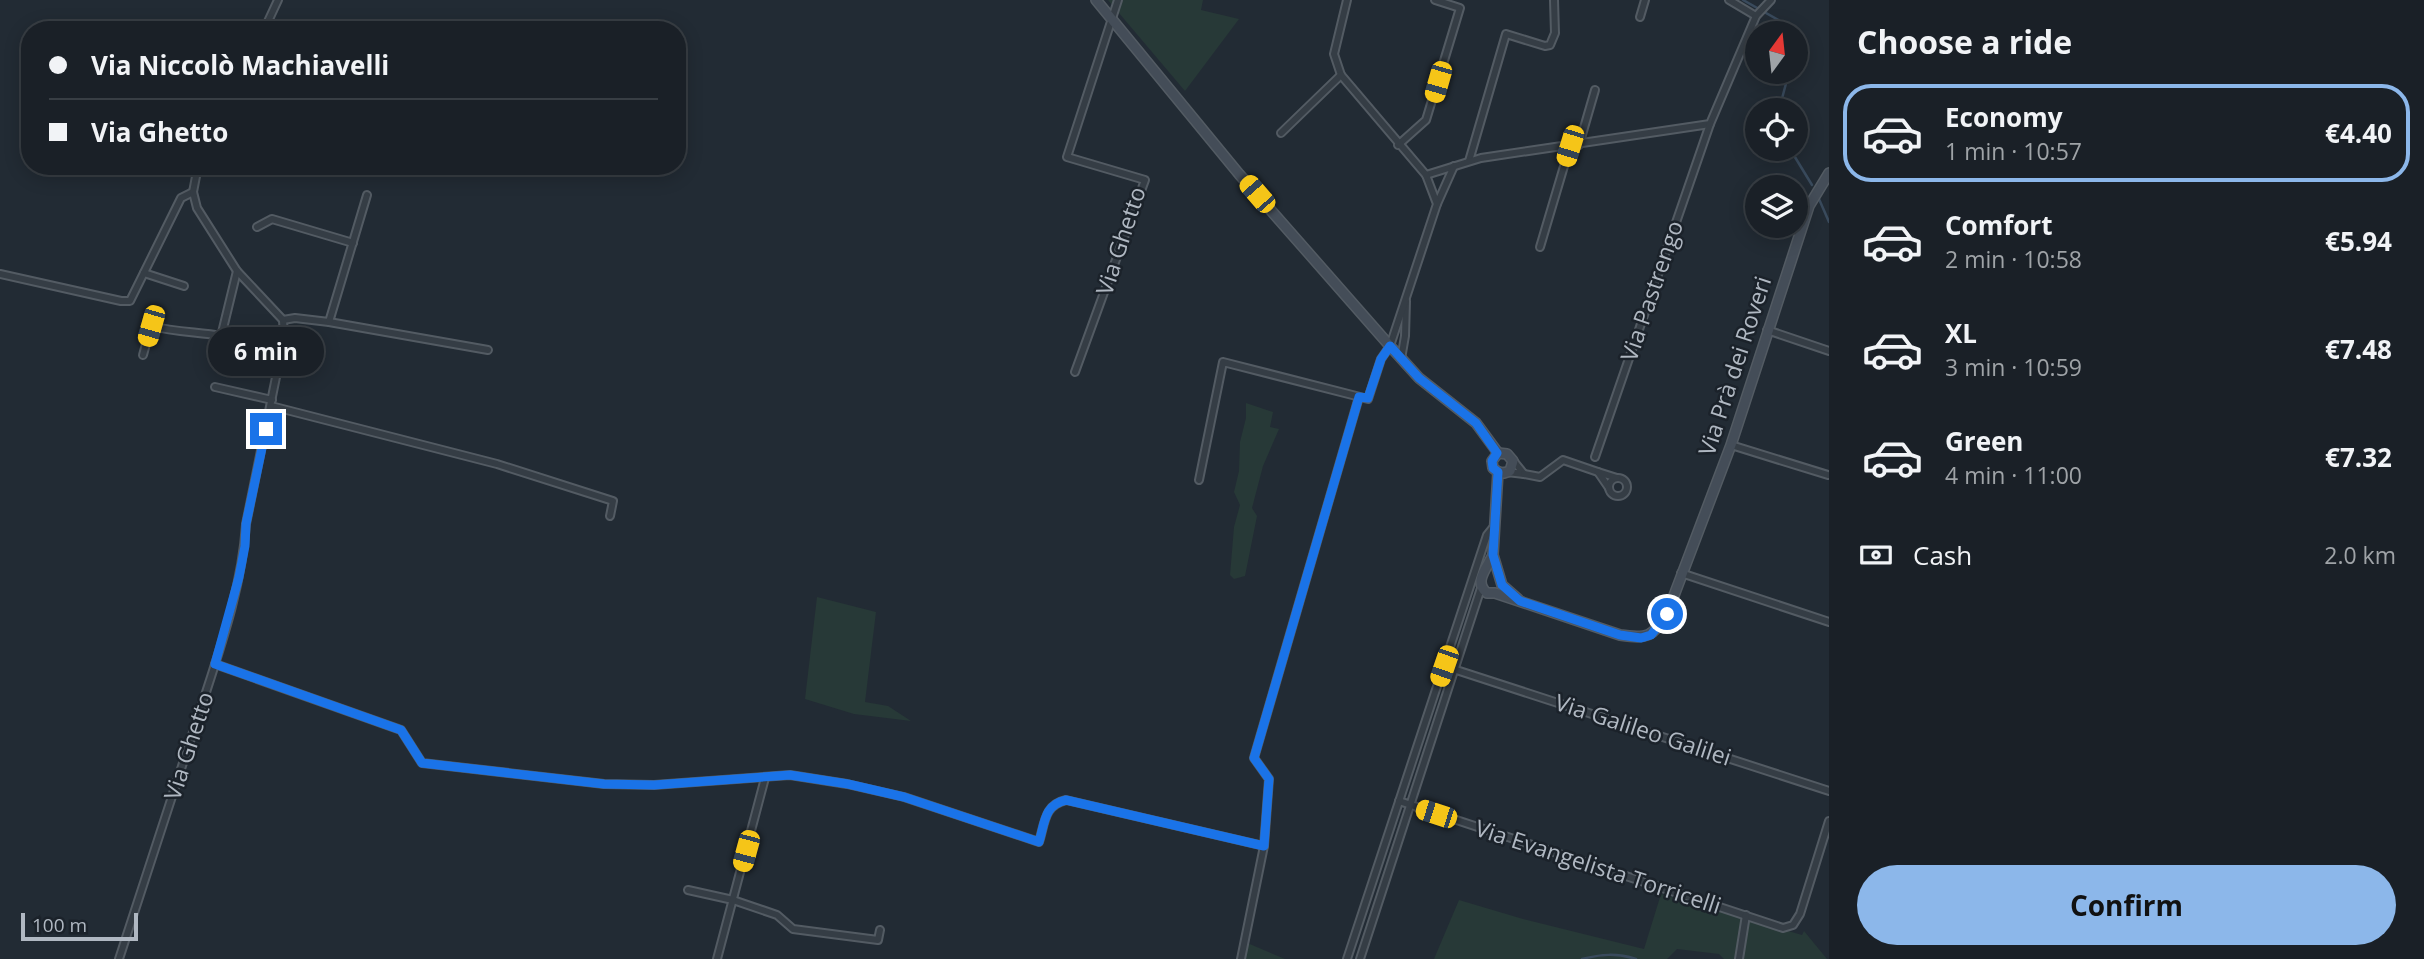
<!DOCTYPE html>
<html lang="en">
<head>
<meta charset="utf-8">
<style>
	:root { --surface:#1a2027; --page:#272d33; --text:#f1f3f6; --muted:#9fa3a7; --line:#383e44; --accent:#8cb7ea }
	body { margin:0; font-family:"Open Sans",sans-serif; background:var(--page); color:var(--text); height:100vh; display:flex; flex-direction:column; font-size:26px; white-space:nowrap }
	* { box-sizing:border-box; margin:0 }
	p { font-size:23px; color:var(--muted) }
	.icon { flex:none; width:38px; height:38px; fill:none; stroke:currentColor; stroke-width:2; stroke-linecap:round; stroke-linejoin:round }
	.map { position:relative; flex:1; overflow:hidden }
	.side { display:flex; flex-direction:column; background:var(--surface); width:595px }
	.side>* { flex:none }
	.hud { position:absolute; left:21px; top:21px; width:665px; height:154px; border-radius:28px; box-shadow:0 4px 18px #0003,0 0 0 2px var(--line); display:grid; align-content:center; height:154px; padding:0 28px; background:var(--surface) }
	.needle { width:46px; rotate:15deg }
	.buttons { position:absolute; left:1745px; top:21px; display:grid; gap:14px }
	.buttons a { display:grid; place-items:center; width:63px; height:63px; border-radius:50%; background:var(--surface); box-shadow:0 4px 18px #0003,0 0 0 2px var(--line); font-size:35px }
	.scale { position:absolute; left:21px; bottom:18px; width:117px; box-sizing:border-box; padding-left:7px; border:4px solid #b0b8c2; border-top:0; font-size:19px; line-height:24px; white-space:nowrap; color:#b0b8c2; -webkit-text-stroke:5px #1b222a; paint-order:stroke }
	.end { position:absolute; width:32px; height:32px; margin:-16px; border:9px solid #1a73e8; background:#fff; box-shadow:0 0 0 4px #fff }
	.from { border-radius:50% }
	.bubble { position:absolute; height:49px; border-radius:24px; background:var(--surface); box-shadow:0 4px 18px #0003,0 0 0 2px var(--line); font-size:23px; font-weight:700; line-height:49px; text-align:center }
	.car { position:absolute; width:21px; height:42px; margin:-21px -10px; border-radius:9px; box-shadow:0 0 5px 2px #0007; background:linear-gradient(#f5c518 24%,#345 0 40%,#f5c518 0 76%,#345 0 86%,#f5c518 0) }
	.hud b { display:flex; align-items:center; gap:24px; height:66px; font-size:26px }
	.hud b+b { border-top:2px solid var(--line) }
	.hud i { width:18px; height:18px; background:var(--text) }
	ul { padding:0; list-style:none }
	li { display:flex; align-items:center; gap:21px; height:98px; margin:0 14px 10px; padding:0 14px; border:4px solid transparent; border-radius:28px }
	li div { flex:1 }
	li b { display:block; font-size:26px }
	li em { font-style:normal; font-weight:700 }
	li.active { border-color:var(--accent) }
	li>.icon { width:63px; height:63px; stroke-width:1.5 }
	h2 { padding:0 28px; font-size:32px; line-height:84px }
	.pay { display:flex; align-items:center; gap:18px; height:77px; padding:0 28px; font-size:26px }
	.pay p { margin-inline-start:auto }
	.cta { display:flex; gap:14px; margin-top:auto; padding:14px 28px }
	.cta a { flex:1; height:80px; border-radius:42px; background:var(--accent); color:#111; font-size:28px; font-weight:700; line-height:80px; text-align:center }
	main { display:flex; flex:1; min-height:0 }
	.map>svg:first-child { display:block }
</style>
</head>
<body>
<main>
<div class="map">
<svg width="1829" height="959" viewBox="0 0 1829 959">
	<rect width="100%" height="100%" fill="#222b34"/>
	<g fill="#273937">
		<polygon points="1108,0 1203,0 1201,10 1239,19 1185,91"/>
		<polygon points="1246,403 1273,412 1270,427 1279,429 1263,466 1252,508 1257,516 1245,576 1234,579 1230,575 1234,527 1240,505 1234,492 1239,471 1240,442 1246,418"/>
		<polygon points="817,597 876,612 865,702 888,706 911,721 854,714 805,699"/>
		<polygon points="1661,894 1802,935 1804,931 1827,959 1724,959 1719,954 1677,949 1667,959 1434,959 1459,900 1523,919 1644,949"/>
		<polygon points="1245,942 1285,959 1241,959"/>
	</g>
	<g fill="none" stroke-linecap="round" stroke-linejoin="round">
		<g stroke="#394a5c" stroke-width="2.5">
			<polyline points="1743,0 1780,21 1790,33"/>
			<polyline points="1779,110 1789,72"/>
			<polyline points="1790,149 1812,185"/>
			<polyline points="1819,199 1829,222"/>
			<path d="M1582 959C1601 954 1617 953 1636 959"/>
		</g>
		<defs>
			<g id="minor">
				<polyline points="1729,0 1756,16"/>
				<polyline points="1640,17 1645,0"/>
				<polyline points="264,30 278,0"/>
				<polyline points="1341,75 1334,54 1347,0"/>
				<polyline points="1398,145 1426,120 1460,8 1435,0"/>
				<polyline points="1579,145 1595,90"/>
				<polyline points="1469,161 1506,34 1545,46 1550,45 1555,33 1554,0"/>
				<polyline points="1426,175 1481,158 1710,124 1756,16 1771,0"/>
				<polyline points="1437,204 1454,166"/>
				<polyline points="257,227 272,219 353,243"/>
				<polyline points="1540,247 1570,146"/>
				<polyline points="237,271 218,349 280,361"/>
				<polyline points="144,273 184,286"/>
				<polyline points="0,274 121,301 130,301 181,198 193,192"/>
				<polyline points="283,320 295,318 329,322 488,350"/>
				<polyline points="329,322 367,195"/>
				<polyline points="1767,330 1829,351"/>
				<path d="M143 355 151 326C175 332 197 332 222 336"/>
				<polyline points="1401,359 1405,336 1406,301"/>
				<polyline points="1075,372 1145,180 1067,157 1118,0"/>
				<polyline points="215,387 272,400"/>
				<polyline points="271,406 497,464 613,501 610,516"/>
				<polyline points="1731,445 1828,475"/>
				<polyline points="1595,457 1710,124"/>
				<polyline points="1507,472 1524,474 1512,459"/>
				<polyline points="1524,474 1540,477 1563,460 1598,472"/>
				<circle cx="1618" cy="487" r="9"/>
				<polyline points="1199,480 1223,362 1368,399 1381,359 1390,346 1437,204 1426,175 1341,75 1281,133"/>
				<polyline points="1609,488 1598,472 1617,478"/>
				<polyline points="1681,573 1829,622"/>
				<path d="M215 664 401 730 422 763 604 784 654 785 790 775 847 784 904 797 1039 842C1045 823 1044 805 1066 800L1264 846"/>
				<polyline points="1444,666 1829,791"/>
				<polyline points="1399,801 1783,928 1793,925 1800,914 1829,821"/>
				<polyline points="688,890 733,900 777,915 793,929 878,940 880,930"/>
				<path d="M119 959C145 879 171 800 197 720 217 657 242 590 246 524L284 338 283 320 237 271 197 208 193 192 198 166"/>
				<polyline points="717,959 765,778"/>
				<polyline points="1241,959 1264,846 1269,779 1254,758 1359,397"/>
				<polyline points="1347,959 1487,535 1495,525"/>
				<polyline points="1360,959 1481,588"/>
				<polyline points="1739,959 1746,915"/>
			</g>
			<g id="secondary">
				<polyline points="1096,0 1239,174 1390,346 1419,378 1476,423 1498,453"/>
				<polyline points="1498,453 1492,461 1493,468 1498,472 1493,555 1502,585 1518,599"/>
				<polyline points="1498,453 1507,454 1513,461 1510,471 1504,473 1498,472"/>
				<path d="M1493 555C1487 568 1473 582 1487 593H1495L1620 635C1648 639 1652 637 1667 614L1731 445 1809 206 1829 173"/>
			</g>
		</defs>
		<use href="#minor" stroke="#535b63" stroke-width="10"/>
		<use href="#secondary" stroke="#535b63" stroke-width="12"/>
		<use href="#minor" stroke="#353d45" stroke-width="6"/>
		<use href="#secondary" stroke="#444d58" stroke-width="9"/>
	</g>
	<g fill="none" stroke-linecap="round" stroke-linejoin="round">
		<path stroke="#1a73e8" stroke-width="9" d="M266 429 246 524 245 546 239 577 215 664 401 730 422 763 604 784 654 785 790 775 848 784 904 797 1039 842C1045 822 1044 805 1066 800L1264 846 1269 779 1254 758 1359 397 1368 398 1381 359 1390 346 1419 378 1476 423 1497 453 1492 461 1493 468 1498 472 1493 555 1502 585 1520 601 1620 635 1641 638 1651 635 1667 614"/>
	</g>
	<g text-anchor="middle" stroke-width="5" stroke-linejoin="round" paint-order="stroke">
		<g font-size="23" fill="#b0b8c2" stroke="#1b222a">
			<text transform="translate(1121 241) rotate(-72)" y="8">Via Ghetto</text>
			<text transform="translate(1652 291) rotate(-71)" y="8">Via Pastrengo</text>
			<text transform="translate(1735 366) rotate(-72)" y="8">Via Prà dei Roveri</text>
			<text transform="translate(1643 730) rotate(18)" y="8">Via Galileo Galilei</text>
			<text transform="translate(189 746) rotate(-72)" y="8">Via Ghetto</text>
			<text transform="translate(1598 867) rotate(18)" y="8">Via Evangelista Torricelli</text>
		</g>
	</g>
</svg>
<div class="buttons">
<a><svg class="needle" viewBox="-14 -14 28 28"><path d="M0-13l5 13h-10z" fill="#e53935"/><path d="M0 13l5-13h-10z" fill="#9fa3a7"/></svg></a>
<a><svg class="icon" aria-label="locate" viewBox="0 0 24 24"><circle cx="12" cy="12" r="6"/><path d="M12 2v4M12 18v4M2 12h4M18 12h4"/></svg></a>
<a><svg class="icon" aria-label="layers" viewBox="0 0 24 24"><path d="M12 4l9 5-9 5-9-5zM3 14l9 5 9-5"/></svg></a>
</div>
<div class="scale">100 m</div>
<i class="end from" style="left:1667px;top:614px"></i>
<i class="end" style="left:266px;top:429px"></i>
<div class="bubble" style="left:208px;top:327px;width:116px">6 min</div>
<i class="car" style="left:1438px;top:82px;rotate:196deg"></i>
<i class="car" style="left:1570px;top:146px;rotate:197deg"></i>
<i class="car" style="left:1257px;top:194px;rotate:319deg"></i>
<i class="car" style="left:151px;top:326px;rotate:196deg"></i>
<i class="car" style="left:1444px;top:666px;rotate:199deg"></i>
<i class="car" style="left:1436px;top:814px;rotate:288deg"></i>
<i class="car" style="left:746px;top:851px;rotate:195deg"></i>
<div class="hud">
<b><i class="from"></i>Via Niccolò Machiavelli</b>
<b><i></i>Via Ghetto</b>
</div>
</div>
<section class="side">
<h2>Choose a ride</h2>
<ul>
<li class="active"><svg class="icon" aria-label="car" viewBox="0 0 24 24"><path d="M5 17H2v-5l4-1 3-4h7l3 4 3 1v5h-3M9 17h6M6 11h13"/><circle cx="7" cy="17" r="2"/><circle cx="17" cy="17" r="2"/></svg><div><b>Economy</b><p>1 min · 10:57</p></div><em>€4.40</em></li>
<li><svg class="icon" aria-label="car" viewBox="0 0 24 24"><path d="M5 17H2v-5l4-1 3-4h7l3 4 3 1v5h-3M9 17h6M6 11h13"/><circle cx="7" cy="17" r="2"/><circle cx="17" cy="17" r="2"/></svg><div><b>Comfort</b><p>2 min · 10:58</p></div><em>€5.94</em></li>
<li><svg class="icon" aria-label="car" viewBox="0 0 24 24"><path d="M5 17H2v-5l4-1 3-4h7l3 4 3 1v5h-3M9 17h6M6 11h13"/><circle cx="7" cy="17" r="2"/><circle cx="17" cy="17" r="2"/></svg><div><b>XL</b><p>3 min · 10:59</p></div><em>€7.48</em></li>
<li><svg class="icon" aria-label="car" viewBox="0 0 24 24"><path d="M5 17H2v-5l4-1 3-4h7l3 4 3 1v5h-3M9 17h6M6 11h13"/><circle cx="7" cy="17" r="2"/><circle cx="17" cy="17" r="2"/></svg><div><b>Green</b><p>4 min · 11:00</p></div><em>€7.32</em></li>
</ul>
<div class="pay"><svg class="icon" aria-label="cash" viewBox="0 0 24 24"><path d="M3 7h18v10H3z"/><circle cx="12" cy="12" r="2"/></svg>Cash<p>2.0 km</p></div>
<div class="cta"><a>Confirm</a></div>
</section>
</main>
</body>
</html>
